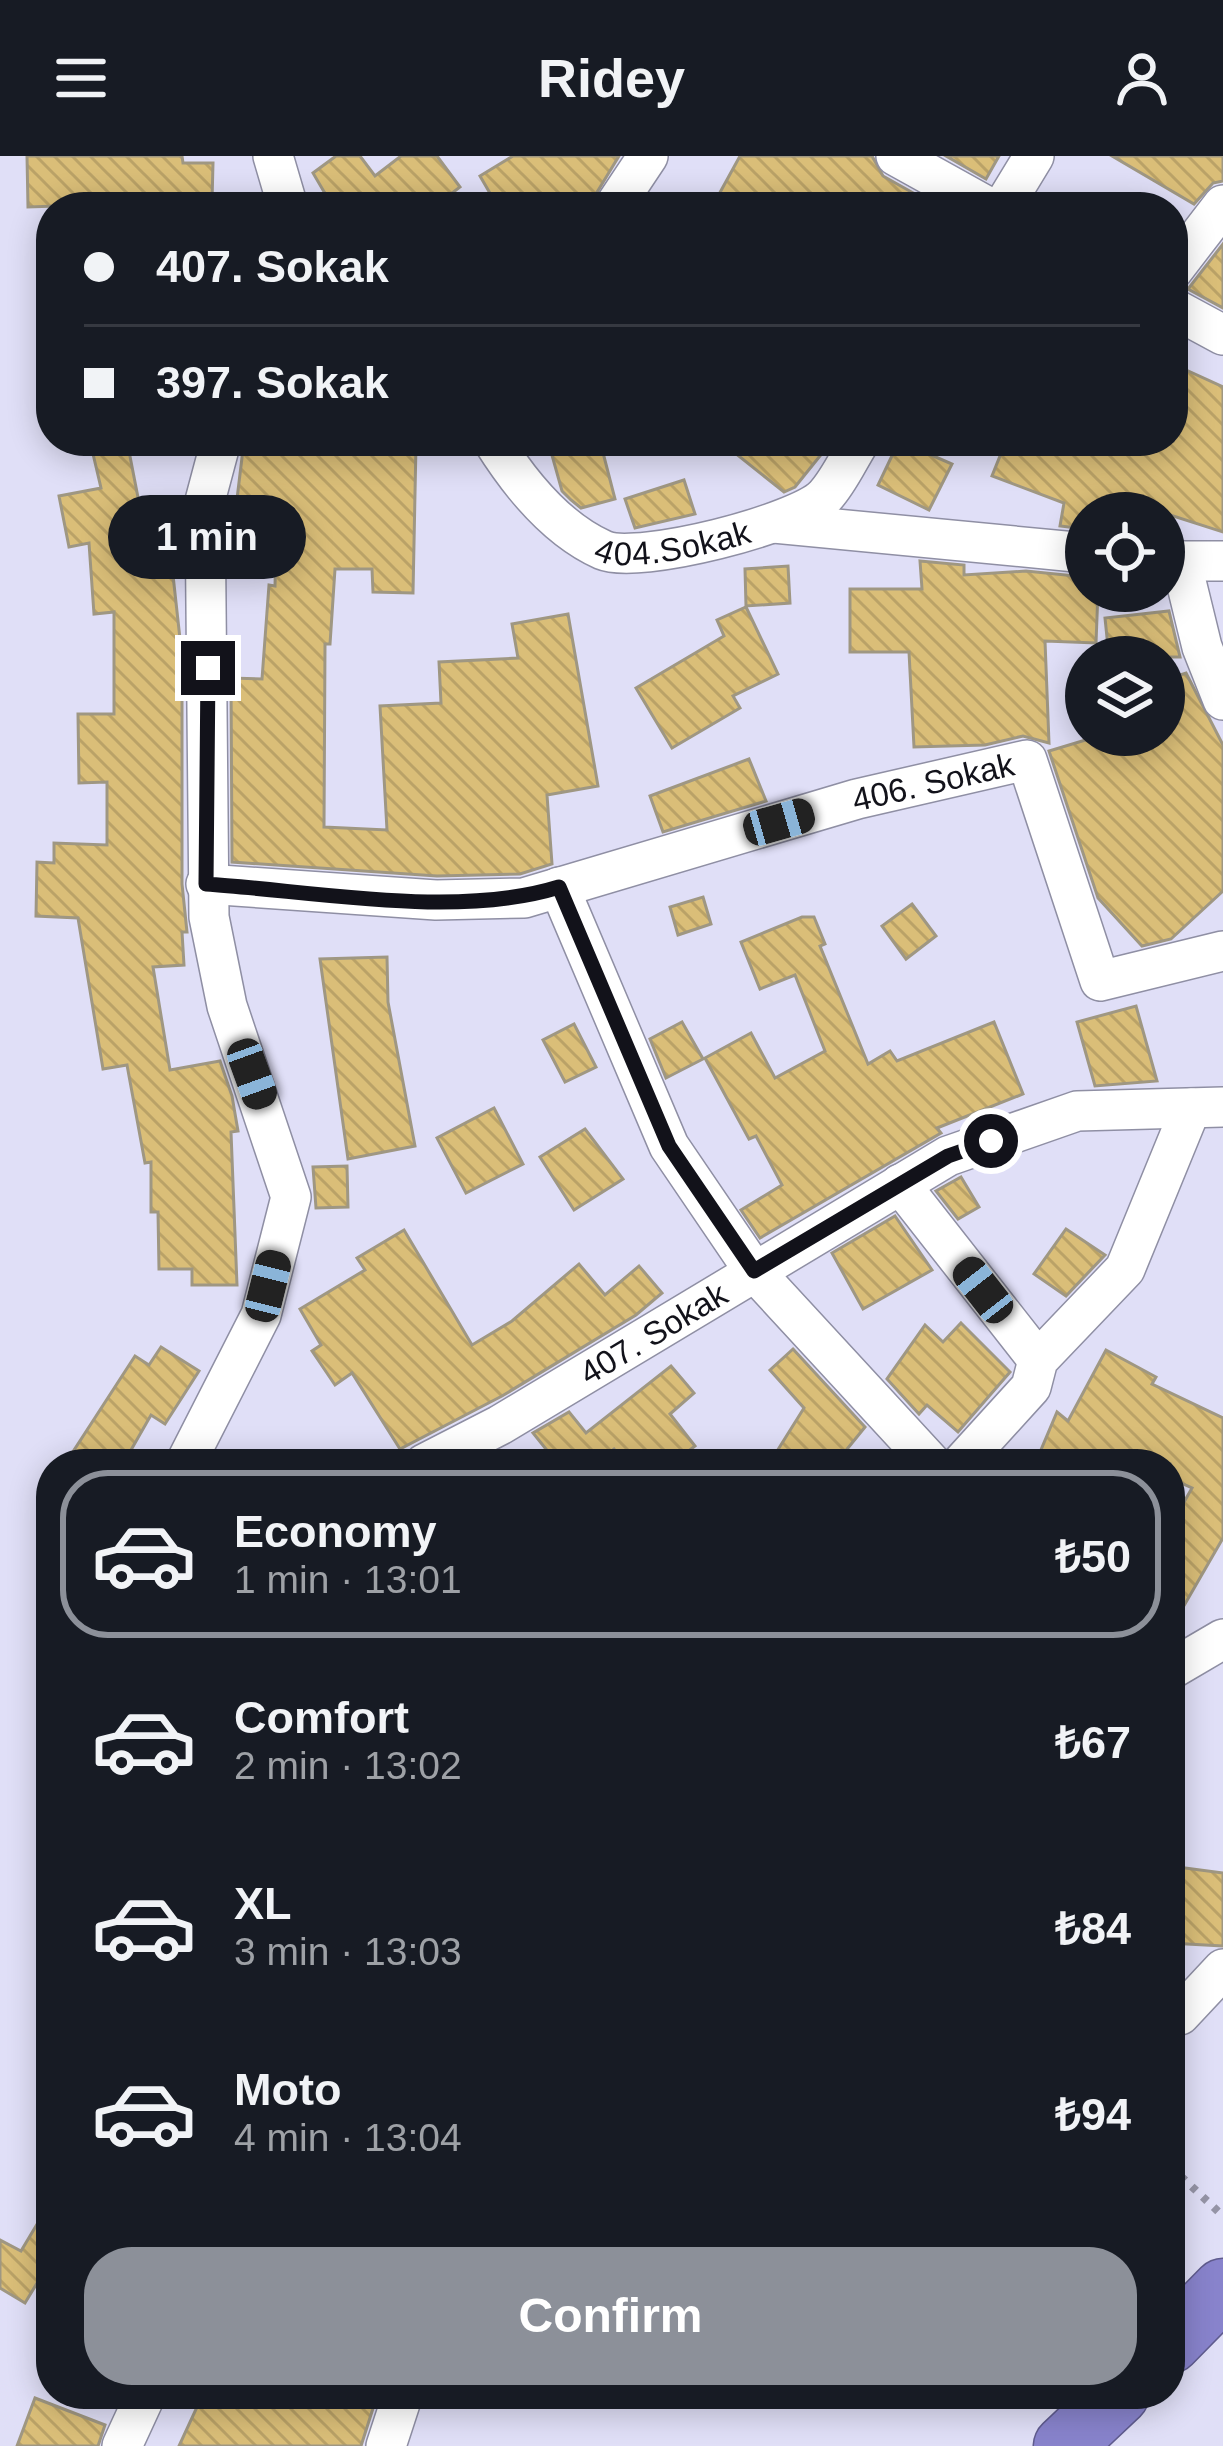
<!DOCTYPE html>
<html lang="en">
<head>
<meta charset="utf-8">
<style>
	:root { --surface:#171b24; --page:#242831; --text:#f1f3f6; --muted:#9ea1a6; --line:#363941; --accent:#8c9099 }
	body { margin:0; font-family:Helvetica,sans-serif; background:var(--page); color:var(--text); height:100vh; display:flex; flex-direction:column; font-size:45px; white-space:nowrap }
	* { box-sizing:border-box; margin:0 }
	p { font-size:39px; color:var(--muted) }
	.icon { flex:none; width:66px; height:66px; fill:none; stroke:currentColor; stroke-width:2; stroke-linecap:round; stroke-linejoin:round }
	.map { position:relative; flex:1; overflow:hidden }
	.panel { position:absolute; left:36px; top:1293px; width:1149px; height:960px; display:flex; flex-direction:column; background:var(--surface); border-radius:48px; box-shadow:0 6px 30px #0003 }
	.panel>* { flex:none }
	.guide { position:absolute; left:36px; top:36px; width:1152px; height:264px; border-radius:48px; box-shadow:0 6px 30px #0003; display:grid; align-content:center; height:264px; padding:0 48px; background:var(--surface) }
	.fabs { position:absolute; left:1065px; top:336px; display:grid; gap:24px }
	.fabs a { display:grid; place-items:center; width:120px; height:120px; border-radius:50%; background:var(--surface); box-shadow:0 6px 30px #0003; font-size:60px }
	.end { position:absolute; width:54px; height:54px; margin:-27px; border:15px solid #12121a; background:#fff; box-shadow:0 0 0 6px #fff }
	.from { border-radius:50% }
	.bubble { position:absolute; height:84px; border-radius:42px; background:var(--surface); box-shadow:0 6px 30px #0003; font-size:39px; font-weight:700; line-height:84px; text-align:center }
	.car { position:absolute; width:36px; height:72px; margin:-36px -18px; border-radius:15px; box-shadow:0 0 9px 3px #0007; background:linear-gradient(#222 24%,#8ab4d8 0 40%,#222 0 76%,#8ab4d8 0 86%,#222 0) }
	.guide b { display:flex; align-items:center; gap:42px; height:114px; font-size:45px }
	.guide b+b { border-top:3px solid var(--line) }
	.guide i { width:30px; height:30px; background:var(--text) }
	ul { padding:21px 0 0; list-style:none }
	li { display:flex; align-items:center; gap:36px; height:168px; margin:0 24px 18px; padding:0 24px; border:6px solid transparent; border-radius:48px }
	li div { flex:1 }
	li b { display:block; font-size:45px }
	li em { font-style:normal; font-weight:700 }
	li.selected { border-color:var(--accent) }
	li>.icon { width:108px; height:108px; stroke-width:1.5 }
	.button { display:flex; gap:24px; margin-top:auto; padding:24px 48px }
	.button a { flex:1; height:138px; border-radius:48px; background:var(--accent); color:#fff; font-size:48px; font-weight:700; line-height:138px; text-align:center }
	header { display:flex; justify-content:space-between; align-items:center; height:156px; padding:0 48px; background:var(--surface); font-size:54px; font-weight:700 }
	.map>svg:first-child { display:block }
</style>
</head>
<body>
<header><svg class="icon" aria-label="menu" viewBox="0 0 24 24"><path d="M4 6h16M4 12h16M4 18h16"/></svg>Ridey<svg class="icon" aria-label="person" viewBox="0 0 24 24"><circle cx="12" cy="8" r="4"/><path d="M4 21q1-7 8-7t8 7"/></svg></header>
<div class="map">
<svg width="1223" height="2290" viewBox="0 0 1223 2290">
	<defs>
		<pattern id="building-back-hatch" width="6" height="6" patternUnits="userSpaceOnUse" patternTransform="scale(3)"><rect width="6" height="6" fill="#dabe78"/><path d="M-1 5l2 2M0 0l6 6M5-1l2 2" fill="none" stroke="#baa267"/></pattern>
	</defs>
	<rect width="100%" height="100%" fill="#e0dff7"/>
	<g fill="url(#building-back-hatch)" stroke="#9f9782" stroke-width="3">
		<polygon points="27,0 182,0 183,7 213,7 212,45 28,51"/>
		<polygon points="336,0 360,0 375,20 401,0 437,0 460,31 434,51 333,51 313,17"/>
		<polygon points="513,0 619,0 588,51 498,51 480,20"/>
		<polygon points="740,0 872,0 883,20 938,51 712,51"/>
		<polygon points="946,0 999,0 986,23"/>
		<polygon points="1112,0 1223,0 1223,25 1213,27 1194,48"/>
		<polygon points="1223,88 1223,152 1188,133"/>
		<polygon points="1173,208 1223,231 1223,376 1164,357 1086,357 1086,373 1060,370 1064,347 992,320 1006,285 1173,285"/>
		<polygon points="90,285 127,285 150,403 171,401 182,501 182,728 187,776 182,776 184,809 153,811 170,914 220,905 232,940 238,975 231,976 237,1129 192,1129 192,1113 159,1113 158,1056 151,1056 151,1006 145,1007 127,909 103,913 78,762 36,760 37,706 54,707 54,687 107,689 107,626 79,627 78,558 114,558 114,456 94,458 89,387 69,391 59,340 101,332"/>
		<polygon points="244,285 307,285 307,293 416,288 413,437 373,436 372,413 335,413 330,488 325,488 324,671 387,674 380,550 441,547 439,506 518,502 512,468 568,458 598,630 547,639 552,708 520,718 437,720 232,706 231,522 262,523 269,429 275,430 277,347 237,343"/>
		<polygon points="548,285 600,285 615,343 581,352 571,344 562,335"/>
		<polygon points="720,285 832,285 795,331 784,336"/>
		<polygon points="899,285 952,308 929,354 878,329"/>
		<polygon points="684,324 695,358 635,372 625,343"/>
		<polygon points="920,405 964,409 964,419 1026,415 1086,421 1086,435 1098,435 1096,487 1045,485 1049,587 1023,580 985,589 914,591 909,496 850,496 850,433 922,433"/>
		<polygon points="788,410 790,447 746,450 745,413"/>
		<polygon points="746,451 778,518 733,540 740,552 672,592 636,532 724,480 717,464"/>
		<polygon points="1169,455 1180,501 1109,501 1105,462"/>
		<polygon points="1186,517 1223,589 1223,735 1171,783 1142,790 1098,742 1049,595 1102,579 1164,579 1164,524"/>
		<polygon points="749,603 766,645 663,676 650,640"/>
		<polygon points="703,741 711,768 678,779 670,751"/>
		<polygon points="912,748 936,780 906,803 882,770"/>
		<polygon points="802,761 814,761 825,788 820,790 868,908 890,895 897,905 994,866 1023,938 937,972 941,977 760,1082 741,1054 782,1029 756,980 749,983 705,902 751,877 775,922 825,895 795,819 760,833 741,786"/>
		<polygon points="387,801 388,846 415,990 348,1003 320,803"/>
		<polygon points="1136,850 1157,925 1095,930 1077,866"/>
		<polygon points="682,866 703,903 666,922 650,883"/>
		<polygon points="574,868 596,911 565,926 543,884"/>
		<polygon points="494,952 523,1008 466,1037 437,982"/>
		<polygon points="585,973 623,1023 574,1054 540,1001"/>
		<polygon points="347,1010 348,1051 316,1052 313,1011"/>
		<polygon points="961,1021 979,1051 958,1063 936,1035"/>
		<polygon points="895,1060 932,1114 863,1153 832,1097"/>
		<polygon points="1066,1073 1105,1099 1066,1140 1034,1118"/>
		<polygon points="404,1074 472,1189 512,1165 579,1108 605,1139 639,1110 662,1137 636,1159 502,1240 400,1293 352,1217 335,1229 312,1195 321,1189 300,1153 365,1114 357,1102"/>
		<polygon points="961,1167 1010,1216 958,1276 927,1249 919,1258 887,1223 925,1169 943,1186"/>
		<polygon points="161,1191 199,1215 165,1268 151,1259 123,1308 65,1308 135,1200 149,1209"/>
		<polygon points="793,1193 865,1271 835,1308 769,1308 804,1252 770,1214"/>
		<polygon points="1106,1194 1156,1221 1152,1228 1223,1262 1223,1382 1170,1474 1170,1371 1192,1332 1170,1322 1170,1308 1140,1308 1117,1297 1113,1308 1035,1308 1057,1256 1068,1265"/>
		<polygon points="671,1210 694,1237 670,1258 695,1290 672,1308 626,1308 614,1293 605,1300 611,1308 547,1308 554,1303 533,1277 569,1256 586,1277"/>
		<polygon points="1170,1710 1223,1717 1223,1790 1170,1787"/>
		<polygon points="51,2045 51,2104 25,2147 0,2132 0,2084 21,2095"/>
		<polygon points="203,2238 366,2238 376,2243 361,2290 179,2290"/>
		<polygon points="35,2242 105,2269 98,2290 17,2290"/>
	</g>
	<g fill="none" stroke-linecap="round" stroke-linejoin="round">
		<defs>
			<g id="minor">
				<polyline points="273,0 288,51"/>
				<polyline points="896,0 988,51"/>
				<polyline points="614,51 648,0"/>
				<polyline points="1003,51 1034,0"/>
				<polyline points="1173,114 1223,49"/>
				<polyline points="1173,152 1223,179"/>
				<path id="s1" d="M493 285C520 328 556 373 603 394 638 409 799 368 825 340 839 325 849 302 860 285"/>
				<polyline points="774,367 1086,397"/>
				<polyline points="1164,405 1223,405"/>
				<polyline points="1181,405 1202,491 1223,544"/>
				<path id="s2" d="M206 728 436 744 524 742 857 643 1027 604 1100 825 1223 795"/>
				<polyline points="559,731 669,990 754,1115 932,1308"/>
				<polyline points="900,1028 1038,1204"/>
				<polyline points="185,1308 261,1159 291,1041 227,850 209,761 205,345 221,285"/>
				<path id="s3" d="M424 1308 500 1269 948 1000 1077 955 1223 951"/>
				<polyline points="961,1308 1031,1231 1038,1204 1125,1113 1191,952"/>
				<polyline points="1170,1514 1223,1483"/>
				<polyline points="1170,1854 1180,1859 1223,1813"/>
				<polyline points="122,2290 146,2238"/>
				<polyline points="386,2290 403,2238"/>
			</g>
			<g id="highway">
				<polyline points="1170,2187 1223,2133"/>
				<polyline points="1064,2290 1119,2238"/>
			</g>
		</defs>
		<use href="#minor" stroke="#8f8fa4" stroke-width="42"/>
		<use href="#highway" stroke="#5f5b8e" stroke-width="63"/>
		<polyline stroke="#9594a6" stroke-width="8" stroke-dasharray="6 9" stroke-linecap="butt" points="1170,2010 1223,2060"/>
		<use href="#minor" stroke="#fff" stroke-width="39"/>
		<use href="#highway" stroke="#8883cc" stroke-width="60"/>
	</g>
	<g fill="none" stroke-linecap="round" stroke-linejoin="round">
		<path stroke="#12121a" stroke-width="15" d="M208 512 206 728C313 735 456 763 559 731L669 990 754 1115 948 1000 991 985"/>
	</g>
	<g text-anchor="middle" stroke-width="9" stroke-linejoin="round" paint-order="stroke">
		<g font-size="33" fill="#12121a" stroke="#fff">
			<text dy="12" stroke="none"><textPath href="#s1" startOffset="228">404.Sokak</textPath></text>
			<text dy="12" stroke="none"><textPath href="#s2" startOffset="744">406. Sokak</textPath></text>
			<text dy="12" stroke="none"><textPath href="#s3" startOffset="264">407. Sokak</textPath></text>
		</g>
	</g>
</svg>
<div class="fabs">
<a><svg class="icon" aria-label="locate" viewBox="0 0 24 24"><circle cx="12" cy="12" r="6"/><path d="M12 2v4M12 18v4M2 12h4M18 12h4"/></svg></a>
<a><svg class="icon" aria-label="layers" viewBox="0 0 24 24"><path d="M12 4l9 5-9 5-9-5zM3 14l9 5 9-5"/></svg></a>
</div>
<i class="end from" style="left:991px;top:985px"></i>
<i class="end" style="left:208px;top:512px"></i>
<div class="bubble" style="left:108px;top:339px;width:198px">1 min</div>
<i class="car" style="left:779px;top:666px;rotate:74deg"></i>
<i class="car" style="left:252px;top:918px;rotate:160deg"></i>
<i class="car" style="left:268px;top:1130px;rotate:14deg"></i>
<i class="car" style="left:983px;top:1134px;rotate:322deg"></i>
<div class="guide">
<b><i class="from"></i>407. Sokak</b>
<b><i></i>397. Sokak</b>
</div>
<section class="panel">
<ul>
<li class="selected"><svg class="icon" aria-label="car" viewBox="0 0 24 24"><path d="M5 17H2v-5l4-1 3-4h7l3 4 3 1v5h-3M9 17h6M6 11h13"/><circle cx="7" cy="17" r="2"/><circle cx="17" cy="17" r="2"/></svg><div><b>Economy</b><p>1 min · 13:01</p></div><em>₺50</em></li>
<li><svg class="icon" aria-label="car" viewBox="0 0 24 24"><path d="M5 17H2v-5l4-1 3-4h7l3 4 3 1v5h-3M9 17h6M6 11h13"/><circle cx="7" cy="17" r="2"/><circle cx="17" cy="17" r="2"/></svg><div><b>Comfort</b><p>2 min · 13:02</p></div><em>₺67</em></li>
<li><svg class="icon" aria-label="car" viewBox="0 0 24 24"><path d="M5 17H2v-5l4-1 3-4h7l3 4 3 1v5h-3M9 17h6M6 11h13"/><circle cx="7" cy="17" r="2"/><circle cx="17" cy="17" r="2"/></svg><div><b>XL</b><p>3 min · 13:03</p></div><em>₺84</em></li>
<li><svg class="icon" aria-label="car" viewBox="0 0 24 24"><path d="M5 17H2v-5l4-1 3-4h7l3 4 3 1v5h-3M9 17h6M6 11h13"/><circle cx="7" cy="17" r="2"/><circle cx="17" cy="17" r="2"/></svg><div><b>Moto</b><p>4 min · 13:04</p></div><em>₺94</em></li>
</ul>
<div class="button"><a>Confirm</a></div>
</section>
</div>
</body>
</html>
